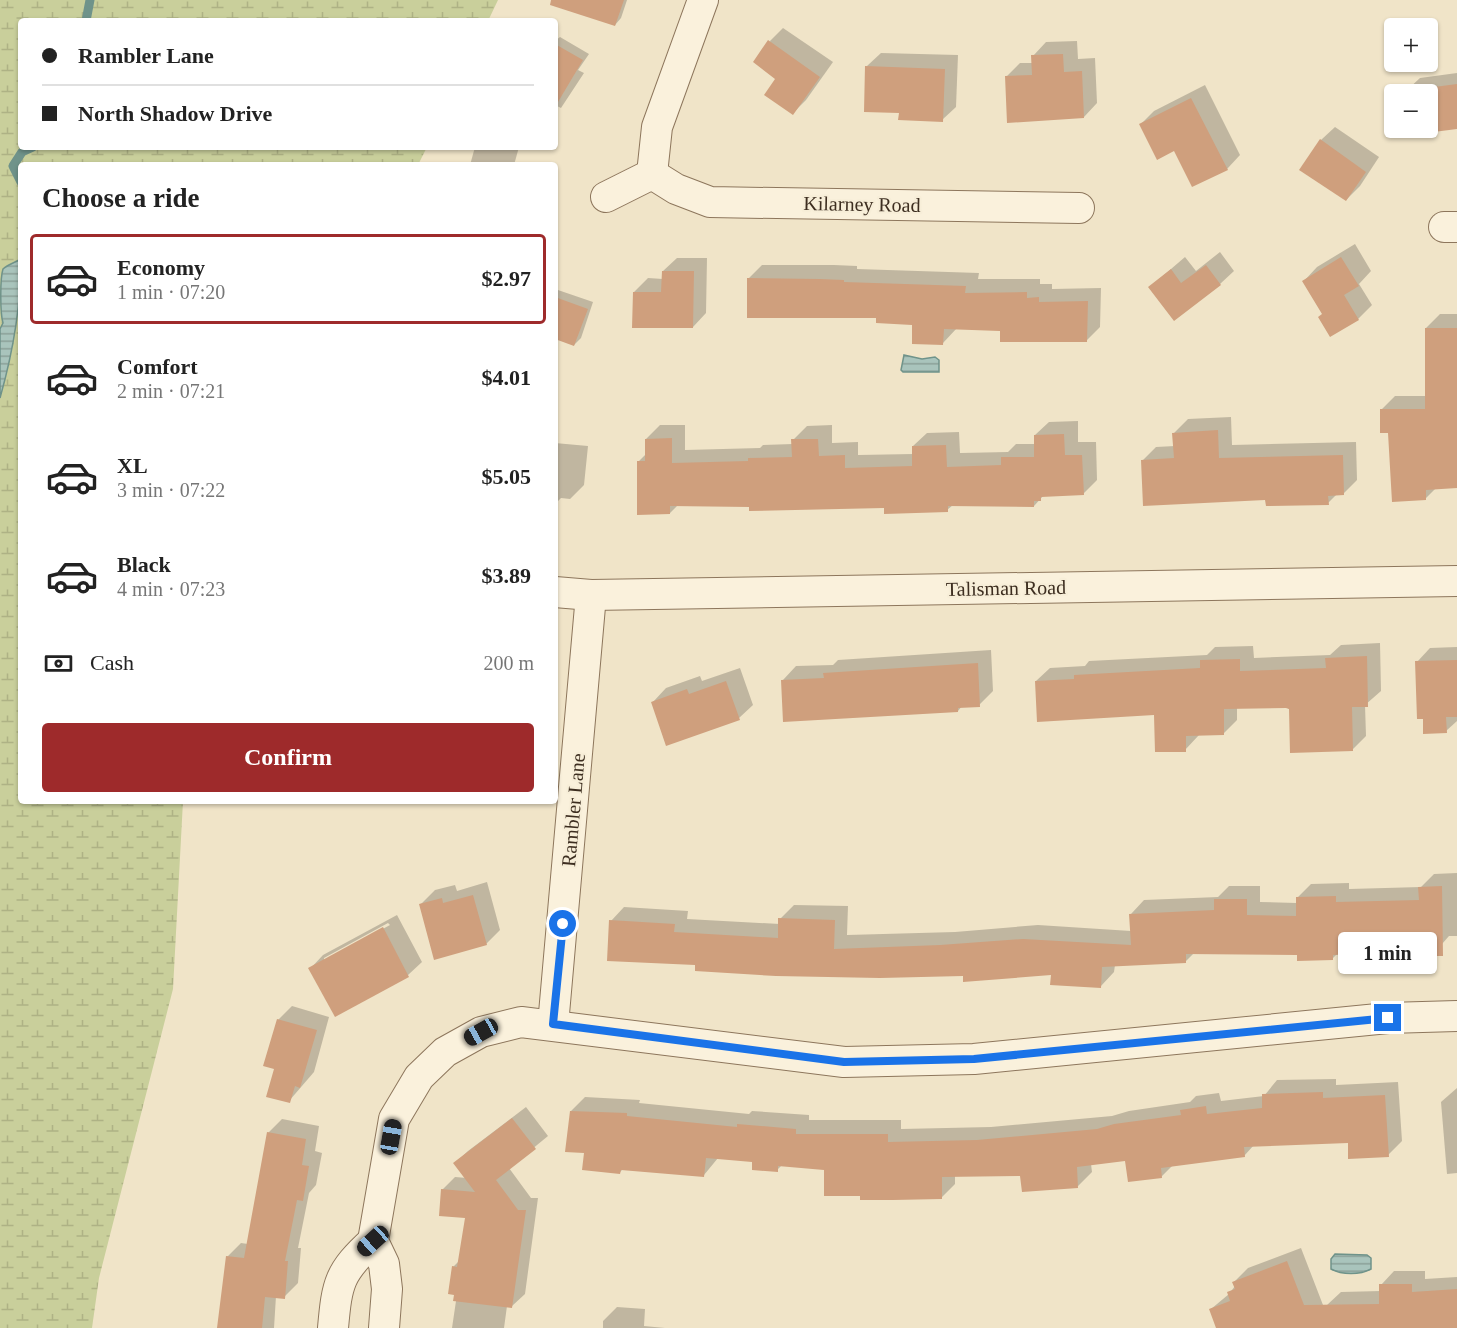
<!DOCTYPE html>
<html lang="en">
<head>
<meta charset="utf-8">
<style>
	:root { --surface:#fff; --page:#f6f6f6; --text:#222; --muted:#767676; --line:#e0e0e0; --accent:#9e2a2b }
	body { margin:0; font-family:"Times New Roman",serif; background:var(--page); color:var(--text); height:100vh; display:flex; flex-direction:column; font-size:22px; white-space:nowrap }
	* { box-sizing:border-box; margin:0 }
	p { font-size:20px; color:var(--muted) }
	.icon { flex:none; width:33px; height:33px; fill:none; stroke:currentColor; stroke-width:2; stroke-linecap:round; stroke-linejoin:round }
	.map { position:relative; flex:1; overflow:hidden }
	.details { position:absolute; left:18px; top:162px; width:540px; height:642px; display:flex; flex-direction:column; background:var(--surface); border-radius:6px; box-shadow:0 2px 4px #0004 }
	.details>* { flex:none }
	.hud { position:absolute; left:18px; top:18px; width:540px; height:132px; border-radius:6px; box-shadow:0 2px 4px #0004; display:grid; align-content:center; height:132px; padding:0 24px; background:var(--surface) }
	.controls { position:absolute; left:1384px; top:18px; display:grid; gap:12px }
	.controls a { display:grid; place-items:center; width:54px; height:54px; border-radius:6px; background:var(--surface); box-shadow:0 2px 4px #0004; font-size:30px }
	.end { position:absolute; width:27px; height:27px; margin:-14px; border:8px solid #1a73e8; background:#fff; box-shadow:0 0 0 3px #fff }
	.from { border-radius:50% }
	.bubble { position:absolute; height:42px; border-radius:6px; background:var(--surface); box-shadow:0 2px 4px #0004; font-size:20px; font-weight:800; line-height:42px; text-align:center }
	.car { position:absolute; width:18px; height:36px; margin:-18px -9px; border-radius:8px; box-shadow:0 0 4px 2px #0007; background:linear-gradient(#222 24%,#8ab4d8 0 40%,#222 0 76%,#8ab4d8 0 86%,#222 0) }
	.hud b { display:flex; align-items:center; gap:21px; height:57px; font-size:22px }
	.hud b+b { border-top:2px solid var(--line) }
	.hud i { width:15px; height:15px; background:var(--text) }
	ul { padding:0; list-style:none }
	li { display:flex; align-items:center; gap:18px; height:90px; margin:0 12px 9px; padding:0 12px; border:3px solid transparent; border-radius:6px }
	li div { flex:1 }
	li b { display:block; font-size:22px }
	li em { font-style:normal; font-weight:800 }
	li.current { border-color:var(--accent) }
	li>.icon { width:54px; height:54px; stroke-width:1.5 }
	h2 { padding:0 24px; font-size:27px; line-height:72px }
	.pay { display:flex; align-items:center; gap:15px; height:66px; padding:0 24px; font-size:22px }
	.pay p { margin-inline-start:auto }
	.cta { display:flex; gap:12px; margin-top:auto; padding:12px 24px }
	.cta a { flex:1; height:69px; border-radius:6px; background:var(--accent); color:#fff; font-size:24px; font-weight:800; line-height:69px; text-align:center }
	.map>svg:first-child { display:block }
</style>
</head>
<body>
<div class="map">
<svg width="1457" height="1328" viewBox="0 0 1457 1328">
	<defs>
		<pattern id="wetland-marsh" width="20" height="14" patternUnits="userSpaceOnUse" patternTransform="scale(1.5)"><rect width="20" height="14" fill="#c9cf9b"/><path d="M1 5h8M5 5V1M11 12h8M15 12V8" fill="none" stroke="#aeb285"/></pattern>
		<pattern id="water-rules" width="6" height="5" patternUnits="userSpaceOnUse" patternTransform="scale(1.5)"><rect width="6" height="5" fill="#a9c4bc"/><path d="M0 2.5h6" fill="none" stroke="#8ba098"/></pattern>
	</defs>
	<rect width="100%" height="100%" fill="#f0e4c8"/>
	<polygon fill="url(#wetland-marsh)" points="0,0 498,0 488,21 21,21 21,147 427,147 418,165 21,165 21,801 183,801 173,989 99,1278 92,1328 0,1328"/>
	<g fill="url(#water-rules)" stroke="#6f938a" stroke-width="1.5">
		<path d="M21 259C21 306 13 352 0 398V329L3 323C0 313 0 278 3 269 7 265 16 262 21 259Z"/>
		<polygon points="904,355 922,359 935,357 939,360 939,372 903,372 901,370"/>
		<path d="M1335 1254 1367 1255 1371 1258V1269C1361 1275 1341 1275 1331 1269V1259Z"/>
	</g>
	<g fill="#0003" fill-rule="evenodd">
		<polygon points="573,0 627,0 621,18 615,25"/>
		<polygon points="783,28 833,62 806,100 793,113 777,78 770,41"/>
		<polygon points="560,37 589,54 578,70 584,73 561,108 555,105 555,41"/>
		<polygon points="1077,41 1078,59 1095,58 1097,103 1084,117 1006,77 1020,63 1033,63 1033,56 1046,42"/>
		<polygon points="881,53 958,55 956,107 942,120 900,111 867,66"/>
		<polygon points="1457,73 1457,127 1411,133 1410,128 1428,128 1428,94 1406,94 1406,91 1420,78"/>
		<polygon points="1205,85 1240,155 1227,169 1175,149 1141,124 1154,111"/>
		<polygon points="1335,127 1379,157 1360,186 1346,200 1321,140"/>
		<polygon points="475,147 519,147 514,165 470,165"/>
		<polygon points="1355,244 1371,271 1359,284 1372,305 1358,319 1324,313 1304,281 1317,267"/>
		<polygon points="1220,252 1234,271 1220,284 1150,287 1185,257 1196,271"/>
		<polygon points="677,258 707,258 706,313 693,327 634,292 648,278 663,279 663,271"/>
		<polygon points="762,265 834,265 857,266 857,269 979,273 978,279 1040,279 1040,284 1052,284 1052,289 1101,288 1100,327 1086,341 1002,330 957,328 943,343 914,323 878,316 748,279"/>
		<polygon points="555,289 593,302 581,338 574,345 555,338"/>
		<polygon points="1440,314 1457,314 1457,486 1436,488 1426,498 1389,432 1381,410 1395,396 1426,396 1426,328"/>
		<polygon points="1231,417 1232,445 1356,442 1357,480 1343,494 1337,494 1328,503 1267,498 1142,461 1156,447 1175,446 1174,433 1188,419"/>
		<polygon points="1078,421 1078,442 1096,442 1097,480 1083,494 1044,495 1034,506 953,505 947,510 886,506 678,505 670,513 639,461 646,454 646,439 660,425 685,425 685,450 760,448 763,445 793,444 793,440 807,426 832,425 832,443 858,442 858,455 913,454 913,446 927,433 959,432 960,453 1008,452 1016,444 1035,444 1035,435 1049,422"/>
		<polygon points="555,443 588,446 584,485 570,499 561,498 555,504"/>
		<polygon points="1380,643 1381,691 1365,705 1366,736 1353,749 1286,707 1237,707 1237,720 1223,734 1199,735 1185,750 1156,714 1036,681 1050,668 1085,666 1089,661 1207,655 1215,647 1253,646 1254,658 1330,655 1341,645"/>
		<polygon points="1457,647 1457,721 1446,731 1417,662 1430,648"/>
		<polygon points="991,650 993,691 979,705 962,706 958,711 783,680 796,666 833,665 838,660"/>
		<polygon points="740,668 753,705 739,718 667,744 653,702 666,688 700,676 702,681"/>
		<polygon points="1457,873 1457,936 1449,936 1442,944 1361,946 1354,953 1338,953 1332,959 1298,953 1195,952 1186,961 1115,965 1114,972 1101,986 1053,974 964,974 697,964 611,921 624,907 688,911 687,919 780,924 780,919 794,905 848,906 847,935 955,932 1038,925 1131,931 1131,914 1144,900 1218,897 1229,886 1260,886 1260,902 1297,903 1297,898 1311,884 1349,883 1349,889 1421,887 1434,874"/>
		<polygon points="487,882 500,930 486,944 421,904 435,890 455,885 457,891"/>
		<path d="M397 915 422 962 408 975 310 969 323 955ZM388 923 390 925 324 961V958Z"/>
		<polygon points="292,1006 329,1017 314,1072 289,1101 278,1020"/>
		<polygon points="1336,1079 1336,1085 1398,1082 1402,1141 1388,1155 1349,1142 1254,1145 1244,1156 1174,1164 1161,1177 1126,1159 1091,1164 1092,1172 1078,1186 1022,1175 955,1176 955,1184 941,1198 826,1169 782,1165 777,1170 754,1161 718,1158 704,1175 624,1168 620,1172 586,1152 571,1111 585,1097 640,1100 639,1103 749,1114 752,1111 809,1115 809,1120 901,1120 901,1129 991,1127 1112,1116 1129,1111 1190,1102 1196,1096 1219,1093 1221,1101 1264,1096 1277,1080"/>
		<polygon points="1457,1088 1457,1173 1447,1174 1441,1102"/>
		<polygon points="526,1107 548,1136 509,1168 531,1198 538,1198 525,1294 512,1306 507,1306 504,1328 452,1328 456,1301 453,1267 460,1260 466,1216 442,1190 455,1177 467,1178 455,1163 468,1151"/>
		<polygon points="282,1119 319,1126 315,1151 322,1153 316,1185 309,1193 298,1248 301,1248 298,1283 284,1297 276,1296 274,1328 219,1328 227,1257 241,1243 248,1244 268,1133"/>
		<polygon points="1301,1248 1323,1305 1283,1328 1218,1328 1211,1309 1229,1294 1235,1286 1234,1282 1248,1268"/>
		<polygon points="1394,1271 1425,1271 1425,1279 1457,1277 1457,1328 1328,1328 1327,1305 1341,1292 1381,1291 1381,1285"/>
		<polygon points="617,1307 645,1309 644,1326 665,1328 603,1328 603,1321"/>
	</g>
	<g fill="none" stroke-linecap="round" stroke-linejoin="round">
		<g stroke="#6f938a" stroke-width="9">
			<polyline points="86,21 90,0"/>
			<polyline points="21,182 13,166 22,152 33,147"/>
		</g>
	</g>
	<g fill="#cf9f7d">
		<polygon points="551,0 624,0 615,26 550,5"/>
		<polygon points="768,40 820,77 793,115 764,95 775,79 753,62"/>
		<polygon points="555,44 583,60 555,107"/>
		<polygon points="1063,54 1064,72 1082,71 1084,118 1007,123 1005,76 1032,75 1031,55"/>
		<polygon points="865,66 945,69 943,122 898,120 899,113 864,112"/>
		<polygon points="1457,84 1457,129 1410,135 1409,128 1428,128 1428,94 1405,94 1404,91"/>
		<polygon points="1191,98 1228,170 1192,187 1174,151 1157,160 1139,124"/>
		<polygon points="1320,139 1366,172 1346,201 1299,170"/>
		<polygon points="1341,257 1359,286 1344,295 1359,320 1330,337 1318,317 1322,314 1302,281"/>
		<polygon points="1206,265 1221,285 1174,321 1148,287 1171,269 1181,283"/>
		<polygon points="662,271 694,271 693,328 632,328 633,292 661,292"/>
		<polygon points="747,278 820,279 844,280 844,282 966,286 965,293 1027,292 1027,298 1039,297 1039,302 1088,301 1087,342 1000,342 1000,331 944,329 943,345 912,344 912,325 876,323 876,318 747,318"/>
		<polygon points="555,297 588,309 574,346 555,339"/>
		<polygon points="1425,328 1457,328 1457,488 1426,490 1426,500 1392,502 1388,433 1380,433 1380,409 1425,409"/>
		<polygon points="1218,430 1219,458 1343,455 1344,495 1328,496 1329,505 1266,506 1265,500 1143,506 1141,460 1174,458 1172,433"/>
		<polygon points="1064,434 1065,455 1082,455 1084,495 1041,497 1041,501 1034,501 1034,507 948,506 948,512 884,514 884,508 749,511 749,507 670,506 670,514 637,515 637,461 645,461 645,439 672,438 672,463 748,461 748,458 792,457 791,439 818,439 819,456 845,455 845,468 912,466 912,446 946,445 947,467 1001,465 1001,457 1034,457 1034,435"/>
		<polygon points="1367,656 1368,707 1352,707 1353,751 1290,753 1289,709 1286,708 1224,709 1224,735 1186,736 1186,752 1155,752 1154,715 1037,722 1035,681 1074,679 1074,675 1200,668 1200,660 1240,659 1240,671 1326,668 1325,658"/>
		<polygon points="1457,660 1457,717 1446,717 1447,733 1423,734 1423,719 1417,719 1415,661"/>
		<polygon points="978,663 980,707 958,708 958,712 783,722 781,680 824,678 823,673"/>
		<polygon points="726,681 740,720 666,746 651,702 687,689 689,694"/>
		<polygon points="1442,886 1443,956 1420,956 1420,946 1355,947 1355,954 1333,955 1333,960 1297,961 1297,955 1186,954 1186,963 1102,967 1101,988 1050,985 1051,975 963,982 963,976 880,978 776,976 695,971 695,965 607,961 609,920 675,924 674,932 778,938 778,918 835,920 834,949 940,945 1023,939 1131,945 1129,914 1214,910 1214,899 1247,899 1247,915 1296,916 1296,897 1336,896 1336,902 1419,900 1418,887"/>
		<polygon points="473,895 487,945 434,960 419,904 442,898 443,903"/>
		<polygon points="383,927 409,977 335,1017 308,968"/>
		<polygon points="277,1019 317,1030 300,1088 295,1086 290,1103 266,1097 274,1069 263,1066"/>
		<polygon points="1323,1092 1323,1098 1385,1095 1389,1157 1348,1159 1348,1143 1244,1147 1245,1157 1161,1168 1162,1178 1128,1182 1125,1161 1077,1167 1078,1188 1022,1192 1020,1176 942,1177 942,1199 893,1200 860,1200 860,1196 824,1196 824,1170 778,1166 778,1172 752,1170 752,1162 706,1158 704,1177 621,1170 620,1174 582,1170 584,1153 565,1152 570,1111 627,1113 627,1116 737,1127 737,1124 796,1129 796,1134 888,1134 888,1142 977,1140 1097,1129 1114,1124 1181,1115 1180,1110 1206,1106 1207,1114 1262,1108 1262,1094"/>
		<polygon points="512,1118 536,1149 496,1180 518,1210 526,1210 512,1308 453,1301 454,1295 448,1294 452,1266 457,1267 465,1218 439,1216 441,1189 475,1192 453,1163"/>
		<polygon points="267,1132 306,1139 302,1165 309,1166 303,1201 297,1200 285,1261 288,1261 285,1299 265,1297 262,1328 217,1328 226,1256 244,1258"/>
		<polygon points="1287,1261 1304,1305 1379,1304 1379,1284 1412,1284 1412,1292 1457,1289 1457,1328 1216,1328 1209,1309 1230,1301 1227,1292 1235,1289 1232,1282"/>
	</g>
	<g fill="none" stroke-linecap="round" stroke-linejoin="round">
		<defs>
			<g id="minor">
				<polyline points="652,174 676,189 710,202 1079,208"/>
				<polyline points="606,197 652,174 657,127 703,0"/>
				<polyline points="1444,227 1457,227"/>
				<polyline points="555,592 591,595 1457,581"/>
				<polyline points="553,1025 591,595"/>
				<path d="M333 1328C337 1283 339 1272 373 1241"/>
				<polyline points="384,1328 387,1289 384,1264 373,1241 394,1119 419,1077 445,1052 481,1032 521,1022 844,1062 974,1059 1388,1018 1457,1016"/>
			</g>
		</defs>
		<use href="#minor" stroke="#8d765c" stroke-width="32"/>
		<use href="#minor" stroke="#faf1dc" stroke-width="30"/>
	</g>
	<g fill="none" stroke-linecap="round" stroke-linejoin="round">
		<polyline stroke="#1a73e8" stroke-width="8" points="563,924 553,1024 844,1062 974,1059 1388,1018"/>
	</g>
	<g text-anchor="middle" stroke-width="4.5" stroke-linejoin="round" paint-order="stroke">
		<g font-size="20" fill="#3d2e20" stroke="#f7eed8">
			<text transform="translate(862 204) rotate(1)" y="7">Kilarney Road</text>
			<text transform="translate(1006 588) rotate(-1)" y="7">Talisman Road</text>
			<text transform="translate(573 810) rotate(-85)" y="7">Rambler Lane</text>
		</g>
	</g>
</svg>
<div class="controls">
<a>+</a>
<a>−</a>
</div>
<i class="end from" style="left:563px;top:924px"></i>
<i class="end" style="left:1388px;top:1018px"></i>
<div class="bubble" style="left:1338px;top:932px;width:99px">1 min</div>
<i class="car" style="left:481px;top:1032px;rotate:241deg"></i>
<i class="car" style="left:391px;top:1137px;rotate:10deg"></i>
<i class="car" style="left:373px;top:1241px;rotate:228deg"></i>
<div class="hud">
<b><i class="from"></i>Rambler Lane</b>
<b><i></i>North Shadow Drive</b>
</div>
<section class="details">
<h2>Choose a ride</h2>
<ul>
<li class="current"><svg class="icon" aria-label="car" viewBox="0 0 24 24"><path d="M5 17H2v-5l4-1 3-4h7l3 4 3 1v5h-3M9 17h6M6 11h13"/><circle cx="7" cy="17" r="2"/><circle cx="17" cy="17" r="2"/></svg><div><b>Economy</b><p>1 min · 07:20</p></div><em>$2.97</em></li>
<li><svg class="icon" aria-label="car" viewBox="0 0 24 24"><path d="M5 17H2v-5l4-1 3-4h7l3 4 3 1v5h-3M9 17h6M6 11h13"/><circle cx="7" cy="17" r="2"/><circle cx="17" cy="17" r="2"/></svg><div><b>Comfort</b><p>2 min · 07:21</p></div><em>$4.01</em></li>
<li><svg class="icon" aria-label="car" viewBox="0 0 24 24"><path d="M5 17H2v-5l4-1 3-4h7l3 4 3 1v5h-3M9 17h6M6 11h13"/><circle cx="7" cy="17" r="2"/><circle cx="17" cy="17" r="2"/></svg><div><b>XL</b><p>3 min · 07:22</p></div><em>$5.05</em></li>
<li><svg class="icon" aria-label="car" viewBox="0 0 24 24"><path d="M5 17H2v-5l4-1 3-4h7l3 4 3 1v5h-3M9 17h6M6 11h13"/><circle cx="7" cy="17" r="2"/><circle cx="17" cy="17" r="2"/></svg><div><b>Black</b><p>4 min · 07:23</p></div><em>$3.89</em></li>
</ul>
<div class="pay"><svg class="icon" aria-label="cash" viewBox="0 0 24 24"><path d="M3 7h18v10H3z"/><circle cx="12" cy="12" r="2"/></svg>Cash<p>200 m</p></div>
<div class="cta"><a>Confirm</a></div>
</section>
</div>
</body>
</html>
